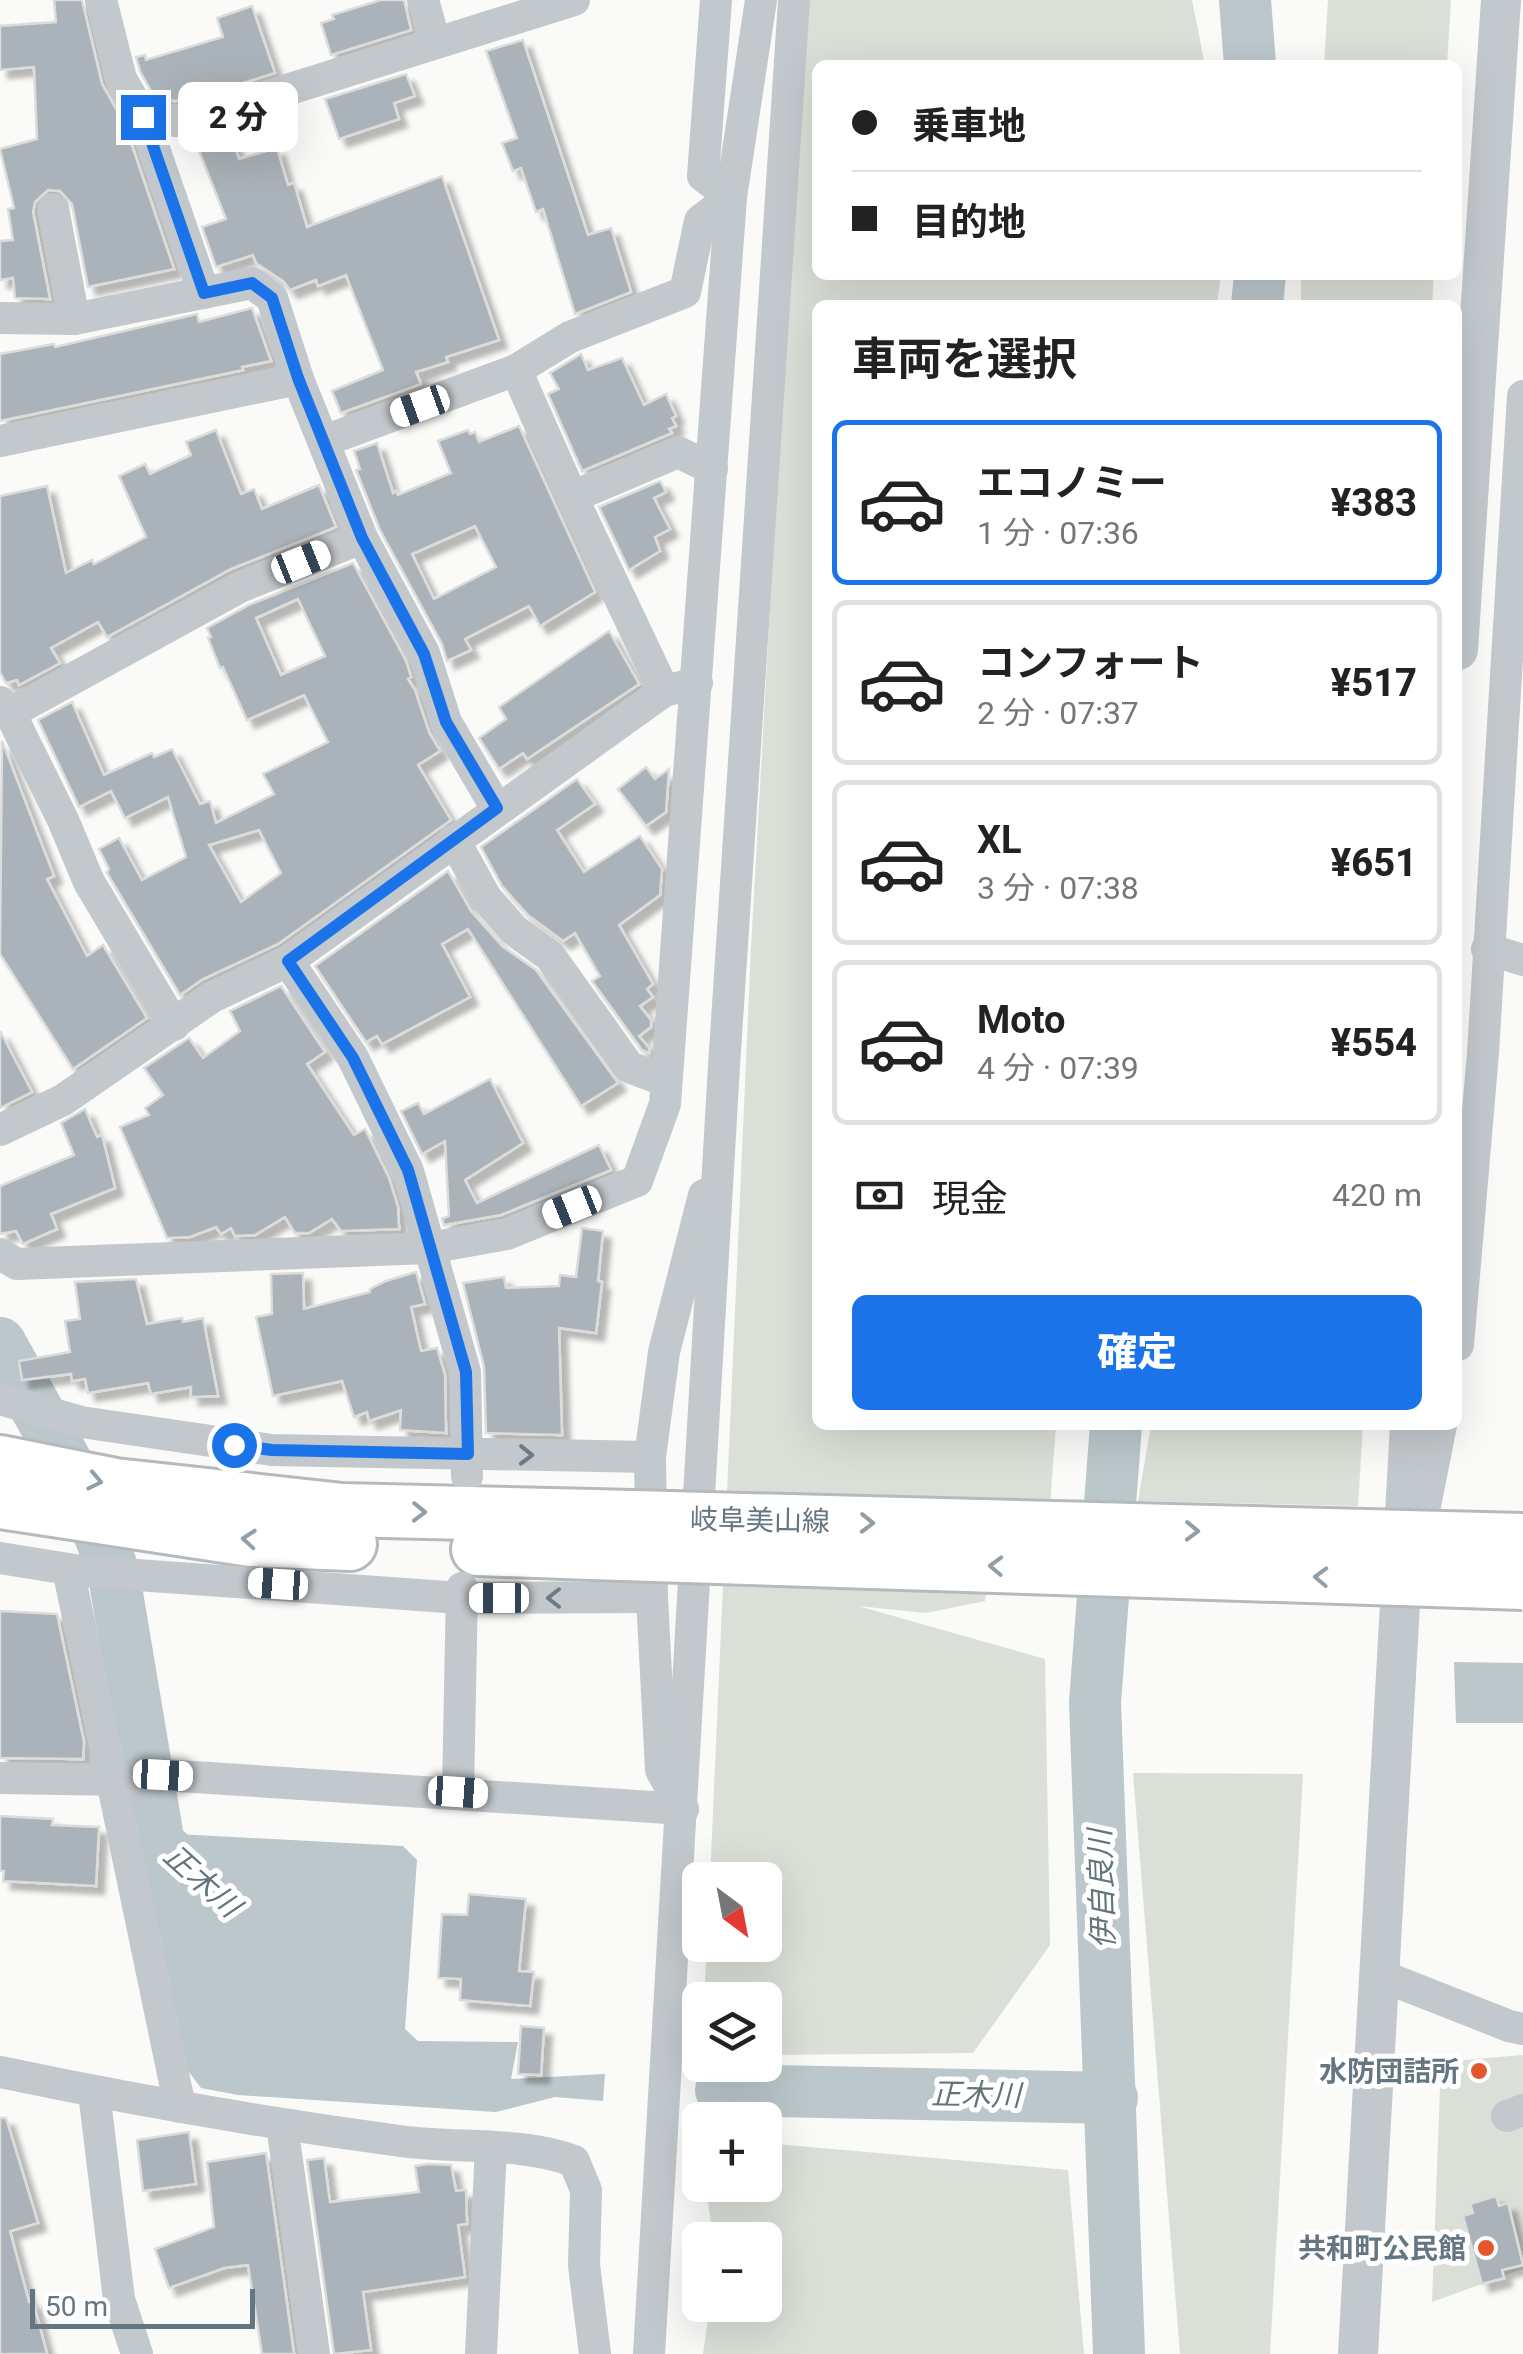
<!DOCTYPE html>
<html lang="ja">
<head>
<meta charset="utf-8">
<style>
	:root { --surface:#fff; --page:#f6f6f6; --text:#222; --muted:#767676; --line:#e0e0e0; --accent:#1a73e8 }
	body { margin:0; font-family:Roboto,"Noto Sans JP",sans-serif; background:var(--page); color:var(--text); height:100vh; display:flex; flex-direction:column; font-size:38px; white-space:nowrap }
	* { box-sizing:border-box; margin:0 }
	p { font-size:32px; color:var(--muted) }
	.icon { flex:none; width:55px; height:55px; fill:none; stroke:currentColor; stroke-width:2; stroke-linecap:round; stroke-linejoin:round }
	.map { position:relative; flex:1; overflow:hidden }
	.details { position:absolute; left:812px; top:300px; width:650px; height:1130px; display:flex; flex-direction:column; background:var(--surface); border-radius:15px; box-shadow:0 10px 40px #0002 }
	.details>* { flex:none }
	.top-card { position:absolute; left:812px; top:60px; width:650px; height:220px; border-radius:15px; box-shadow:0 10px 40px #0002; display:grid; align-content:center; height:220px; padding:0 40px; background:var(--surface) }
	.needle { width:65px; rotate:148deg }
	.buttons { position:absolute; left:682px; top:1862px; display:grid; gap:20px }
	.buttons a { display:grid; place-items:center; width:100px; height:100px; border-radius:15px; background:var(--surface); box-shadow:0 10px 40px #0002; font-size:50px }
	.scale { position:absolute; left:30px; bottom:25px; width:225px; box-sizing:border-box; padding-left:10px; border:5px solid #657683; border-top:0; font-size:28px; line-height:35px; white-space:nowrap; color:#657683; -webkit-text-stroke:8px #fff; paint-order:stroke }
	.end { position:absolute; width:45px; height:45px; margin:-22px; border:12px solid #1a73e8; background:#fff; box-shadow:0 0 0 5px #fff }
	.from { border-radius:50% }
	.bubble { position:absolute; height:70px; border-radius:15px; background:var(--surface); box-shadow:0 10px 40px #0002; font-size:32px; font-weight:800; line-height:70px; text-align:center }
	.car { position:absolute; width:30px; height:60px; margin:-30px -15px; border-radius:12px; box-shadow:0 0 8px 2px #0007; background:linear-gradient(#fff 24%,#345 0 40%,#fff 0 76%,#345 0 86%,#fff 0) }
	.top-card b { display:flex; align-items:center; gap:35px; height:95px; font-size:38px }
	.top-card b+b { border-top:2px solid var(--line) }
	.top-card i { width:25px; height:25px; background:var(--text) }
	ul { padding:0; list-style:none }
	li { display:flex; align-items:center; gap:30px; height:165px; margin:0 20px 15px; padding:0 20px; border:5px solid var(--line); border-radius:15px }
	li div { flex:1 }
	li b { display:block; font-size:38px }
	li em { font-style:normal; font-weight:800 }
	li.selected { border-color:var(--accent) }
	li>.icon { width:90px; height:90px; stroke-width:1.5 }
	h2 { padding:0 40px; font-size:45px; line-height:120px }
	.pay { display:flex; align-items:center; gap:25px; height:110px; padding:0 40px; font-size:38px }
	.pay p { margin-inline-start:auto }
	.button { display:flex; gap:20px; margin-top:auto; padding:20px 40px }
	.button a { flex:1; height:115px; border-radius:15px; background:var(--accent); color:#fff; font-size:40px; font-weight:800; line-height:115px; text-align:center }
	.map>svg:first-child { display:block }
</style>
</head>
<body>
<div class="map">
<svg width="1523" height="2354" viewBox="0 0 1523 2354">
	<defs>
		<filter id="shadow"><feDropShadow dx="8" dy="8" stdDeviation="2.5" flood-color="#0004"/></filter>
	</defs>
	<rect width="100%" height="100%" fill="#fafaf8"/>
	<g fill="#dadfd7">
		<polygon points="804,0 1192,0 1205,65 818,65 818,275 1221,275 1217,305 818,305 818,1425 1056,1425 1048,1532 995,1522 985,1601 926,1613 858,1606 1045,1659 1050,1945 973,2053 765,2055 765,2000 704,2000 707,1945 765,1945 765,1880 710,1880 751,948"/>
		<polygon points="1328,0 1451,0 1447,65 1324,65"/>
		<polygon points="1301,275 1434,275 1432,305 1301,305"/>
		<polygon points="1151,1425 1363,1425 1358,1506 1138,1501"/>
		<polygon points="1133,1773 1303,1774 1270,2354 1180,2354"/>
		<polygon points="1523,2055 1523,2269 1432,2302 1441,2062"/>
		<polygon points="765,2143 1068,2170 1084,2354 703,2354 710,2305 765,2305 765,2240 714,2240 705,2185 765,2185"/>
	</g>
	<g fill="#bbc7cb">
		<polygon points="1454,1662 1523,1663 1523,1723 1456,1723"/>
		<polygon points="140,1832 403,1846 417,1860 405,2029 418,2041 518,2042 511,2079 605,2074 603,2101 555,2097 496,2112 238,2095 201,2088 181,2061"/>
	</g>
	<g fill="none" stroke-linecap="round" stroke-linejoin="round">
		<g stroke="#bbc7cb" stroke-width="52">
			<polyline points="1245,0 1250,65"/>
			<polyline points="1257,305 1260,275"/>
			<polyline points="0,1343 84,1494 113,1570 159,1844 205,1885"/>
			<polyline points="1116,1425 1095,1702 1119,2354"/>
			<polyline points="721,2090 1112,2098"/>
		</g>
	</g>
	<g fill="#aab3b9" stroke="#dcdcda" stroke-width="2.5" fill-rule="evenodd" filter="url(#shadow)">
		<polygon points="54,0 82,0 102,84 125,125 174,269 88,287 72,204 60,191 48,190 35,202 33,212 50,299 15,298 13,278 0,280 0,241 13,240 8,209 14,208 0,149 37,139 34,67 0,70 0,26 56,22"/>
		<polygon points="381,0 404,0 411,30 331,55 321,23 334,19 332,15"/>
		<polygon points="252,6 275,73 199,97 175,101 155,98 140,71 136,57 145,55 146,60 223,37 217,18"/>
		<polygon points="523,40 588,235 611,228 631,292 575,314 543,209 536,212 521,168 513,171 502,143 517,138 486,51"/>
		<polygon points="406,74 415,96 394,103 399,119 339,139 325,99"/>
		<polygon points="228,129 239,159 277,148 288,185 294,183 307,227 442,176 499,340 446,357 448,362 416,372 421,384 341,413 332,391 383,370 346,275 318,286 316,280 290,290 284,282 256,263 253,255 216,267 202,227 226,219 194,138"/>
		<polygon points="252,308 271,361 242,367 243,370 0,421 0,354 54,344 55,347 197,314 199,322"/>
		<polygon points="581,354 588,370 622,358 644,405 666,394 676,416 672,418 676,426 669,429 672,433 582,471 548,394 559,389 550,373"/>
		<path d="M519 426 595 592 540 626 529 606 465 639 471 650 447 661 442 644 380 530 356 470 360 469 354 451 377 443 393 493 396 491 398 495 451 473 438 441 468 430 470 434 475 432 479 442ZM475 526 496 567 434 599 412 554Z"/>
		<polygon points="216,430 241,494 254,489 262,509 319,485 336,527 231,569 107,637 98,622 51,648 60,663 19,685 17,680 6,683 0,672 0,496 47,486 66,573 92,560 94,564 146,537 119,476 145,464 150,474 191,455 186,442"/>
		<polygon points="660,481 666,492 654,498 670,529 655,537 660,551 629,570 599,507"/>
		<path d="M353 563 406 661 411 677 408 679 415 690 429 732 440 751 418 765 451 820 278 944 203 979 180 995 107 873 109 869 99 849 119 838 142 880 186 857 168 797 125 818 111 791 79 807 38 720 72 702 104 775 152 753 154 757 172 749 200 804 210 801 216 823 274 794 263 774 328 742 304 695 247 720 223 667 220 668 208 638 211 637 207 628 249 605ZM298 599 325 656 281 675 256 618ZM259 830 281 873 241 902 209 845Z"/>
		<polygon points="609,631 639,684 527,759 523,753 499,769 479,738 506,719 499,707"/>
		<polygon points="2,741 54,876 47,879 87,956 103,945 147,1018 73,1069 0,954"/>
		<polygon points="646,767 655,779 669,769 666,812 646,826 618,789"/>
		<polygon points="577,779 595,804 557,830 584,872 640,836 662,869 660,895 619,925 653,984 647,989 653,997 640,1006 651,1020 651,1027 639,1036 649,1048 649,1053 642,1050 592,981 600,976 575,933 563,941 528,915 502,886 481,847"/>
		<polygon points="448,871 471,911 502,946 536,970 618,1083 581,1106 468,929 442,944 470,997 382,1044 377,1036 366,1042 315,966"/>
		<polygon points="281,986 325,1052 307,1064 354,1135 365,1129 389,1178 398,1207 399,1229 341,1231 332,1219 309,1233 295,1233 285,1217 255,1235 235,1236 231,1228 221,1234 216,1227 190,1237 167,1238 120,1127 149,1115 145,1108 163,1095 144,1068 189,1038 203,1058 240,1031 230,1011"/>
		<polygon points="0,1031 32,1092 0,1108"/>
		<polygon points="490,1079 523,1143 465,1180 477,1203 599,1145 611,1170 501,1215 444,1225 442,1219 449,1216 445,1141 422,1154 401,1111 418,1103 424,1114"/>
		<polygon points="85,1109 97,1137 102,1135 115,1188 51,1214 57,1229 23,1244 16,1231 0,1234 0,1186 74,1155 61,1123"/>
		<polygon points="582,1228 603,1231 598,1281 602,1282 596,1333 559,1328 562,1435 486,1433 484,1367 463,1283 504,1277 506,1288 559,1286 560,1275 576,1277"/>
		<polygon points="416,1272 425,1304 411,1307 421,1351 437,1348 445,1375 446,1433 400,1430 401,1410 369,1421 367,1412 354,1417 342,1381 273,1396 256,1317 272,1314 271,1274 303,1273 304,1309 370,1292 370,1289 386,1281"/>
		<polygon points="136,1279 147,1324 182,1318 183,1322 203,1318 218,1396 191,1397 191,1387 151,1394 148,1383 88,1393 85,1379 72,1381 71,1374 22,1380 19,1361 70,1352 65,1321 80,1319 75,1282"/>
		<polygon points="0,1611 57,1614 84,1742 83,1759 0,1758"/>
		<polygon points="0,1816 53,1819 52,1825 99,1827 96,1886 3,1881 4,1871 0,1871"/>
		<polygon points="469,1894 526,1899 519,1971 534,1972 530,2006 460,2000 461,1979 438,1978 442,1914 467,1915"/>
		<polygon points="521,2026 544,2028 541,2075 518,2074"/>
		<polygon points="0,2118 6,2118 38,2223 10,2231 29,2302 33,2301 47,2354 0,2354"/>
		<polygon points="189,2132 196,2184 143,2191 137,2140"/>
		<polygon points="266,2153 294,2354 262,2354 248,2265 224,2268 169,2288 155,2249 214,2227 207,2162"/>
		<polygon points="324,2158 330,2202 419,2192 415,2166 428,2164 451,2165 456,2191 466,2190 467,2224 458,2225 465,2277 363,2292 371,2350 334,2354 307,2160"/>
		<polygon points="1496,2196 1499,2206 1508,2203 1523,2265 1502,2270 1504,2278 1482,2284 1463,2216 1473,2213 1470,2204"/>
	</g>
	<g fill="none" stroke-linecap="round" stroke-linejoin="round">
		<defs>
			<g id="primary">
				<polyline points="0,1462 115,1485 342,1510 594,1516"/>
				<polyline points="0,1502 251,1540 350,1544"/>
				<polyline points="478,1549 591,1553"/>
			</g>
		</defs>
		<use href="#primary" stroke="#b5babe" stroke-width="58"/>
		<g stroke="#c3c8cc" stroke-width="32">
			<polyline points="101,0 121,79 143,117 204,293"/>
			<polyline points="423,0 435,43"/>
			<polyline points="143,117 176,121 204,116 574,0"/>
			<polyline points="53,209 74,319"/>
			<polyline points="0,318 74,319 252,283 272,298 298,379 362,538 424,653 446,722 497,809"/>
			<polyline points="516,370 572,497 664,691"/>
			<polyline points="0,441 298,379"/>
			<polyline points="324,441 516,370 570,337 685,292 700,221 731,197 703,176 716,0"/>
			<polyline points="572,497 678,452 712,469"/>
			<polyline points="0,702 10,713 63,820 89,882 174,1025"/>
			<polyline points="10,713 240,587 362,538"/>
			<polyline points="454,840 486,898 514,930 550,956 629,1067 666,1081"/>
			<polyline points="1487,949 1523,960"/>
			<polyline points="288,961 353,1058 408,1171 465,1372 467,1476"/>
			<polyline points="0,1130 63,1100 212,997 288,961 664,691 697,683"/>
			<polyline points="0,1254 17,1264 429,1248 507,1234 637,1181 665,1104 731,197 761,0"/>
			<polyline points="1458,1345 1483,1053 1523,396"/>
			<polyline points="0,1399 81,1422 272,1450 650,1457"/>
			<polyline points="1423,1516 1441,1425"/>
			<polyline points="0,1558 81,1571 461,1598 652,1597"/>
			<polyline points="68,1569 180,2107"/>
			<polyline points="0,1778 124,1780 163,1775 683,1809"/>
			<polyline points="458,1792 462,1588"/>
			<polyline points="683,1809 661,1770 652,1597 650,1457 664,1352 704,1195"/>
			<polyline points="1377,1974 1509,2026 1523,2029"/>
			<path d="M0 2072C133 2100 266 2123 400 2141 458 2149 520 2141 574 2161L586 2190 584 2265 595 2354"/>
			<polyline points="94,2092 119,2299 137,2354"/>
			<polyline points="1507,2116 1523,2110"/>
			<polyline points="282,2125 314,2354"/>
			<polyline points="481,2354 491,2147"/>
			<polyline points="649,2354 724,1066 794,0"/>
		</g>
		<g stroke="#c3c8cc" stroke-width="40">
			<polyline points="1458,650 1501,0"/>
			<polyline points="1358,2354 1410,1425"/>
		</g>
		<use href="#primary" stroke="#fff" stroke-width="52"/>
		<defs>
			<g id="primary-bridge">
				<polyline points="594,1516 1523,1540"/>
				<polyline points="591,1553 1523,1583"/>
			</g>
		</defs>
		<use href="#primary-bridge" stroke="#b5babe" stroke-width="58" stroke-linecap="butt"/>
		<use href="#primary-bridge" stroke="#fff" stroke-width="52"/>
	</g>
	<defs><path id="oneway-chevron" d="M-2-3.5L2.5 0L-2 3.5" fill="none" stroke-width="1.6" stroke-linecap="round" stroke-linejoin="round" transform="scale(2.5)"/></defs>
	<g stroke="#6a7a87">
		<use href="#oneway-chevron" transform="translate(526 1455) rotate(1)"/>
		<use href="#oneway-chevron" transform="translate(554 1598) rotate(180)"/>
	</g>
	<g stroke="#939fa8">
		<use href="#oneway-chevron" transform="translate(95 1481) rotate(12)"/>
		<use href="#oneway-chevron" transform="translate(419 1512) rotate(1)"/>
		<use href="#oneway-chevron" transform="translate(867 1523) rotate(1)"/>
		<use href="#oneway-chevron" transform="translate(1192 1531) rotate(1)"/>
		<use href="#oneway-chevron" transform="translate(249 1539) rotate(-175)"/>
		<use href="#oneway-chevron" transform="translate(996 1566) rotate(-178)"/>
		<use href="#oneway-chevron" transform="translate(1321 1577) rotate(-178)"/>
	</g>
	<g fill="none" stroke-linecap="round" stroke-linejoin="round">
		<polyline stroke="#1a73e8" stroke-width="12" points="143,117 204,293 252,283 272,298 298,378 362,538 424,654 446,722 497,808 288,961 353,1058 408,1170 466,1372 468,1454 272,1450 234,1445"/>
	</g>
	<g fill="#e4572e" stroke="#fff" stroke-width="4">
		<circle cx="1479" cy="2071" r="10"/>
		<circle cx="1486" cy="2248" r="10"/>
	</g>
	<g text-anchor="middle" stroke-width="10" stroke-linejoin="round" paint-order="stroke">
		<g font-size="28" fill="#657683" stroke="#fff">
			<text transform="translate(760 1520) rotate(1)" y="10">岐阜美山線</text>
		</g>
		<g font-size="28" font-weight="bold" fill="#657683" stroke="#fff" text-anchor="end">
			<text x="1459" y="2081">水防団詰所</text>
			<text x="1466" y="2258">共和町公民館</text>
		</g>
		<g font-size="30" font-style="italic" fill="#60757c" stroke="#fff">
			<text transform="translate(202 1881) rotate(42)" y="10">正木川</text>
			<text transform="translate(1102 1889) rotate(-92)" y="10">伊自良川</text>
			<text transform="translate(976 2095) rotate(1)" y="10">正木川</text>
		</g>
	</g>
</svg>
<div class="buttons">
<a><svg class="needle" viewBox="-14 -14 28 28"><path d="M0-13l5 13h-10z" fill="#e53935"/><path d="M0 13l5-13h-10z" fill="#767676"/></svg></a>
<a><svg class="icon" aria-label="layers" viewBox="0 0 24 24"><path d="M12 4l9 5-9 5-9-5zM3 14l9 5 9-5"/></svg></a>
<a>+</a>
<a>−</a>
</div>
<div class="scale">50 m</div>
<i class="end from" style="left:234px;top:1445px"></i>
<i class="end" style="left:143px;top:117px"></i>
<div class="bubble" style="left:178px;top:82px;width:120px">2 分</div>
<i class="car" style="left:420px;top:406px;rotate:250deg"></i>
<i class="car" style="left:301px;top:562px;rotate:68deg"></i>
<i class="car" style="left:572px;top:1207px;rotate:248deg"></i>
<i class="car" style="left:278px;top:1584px;rotate:274deg"></i>
<i class="car" style="left:499px;top:1598px;rotate:270deg"></i>
<i class="car" style="left:163px;top:1775px;rotate:93deg"></i>
<i class="car" style="left:458px;top:1792px;rotate:94deg"></i>
<div class="top-card">
<b><i class="from"></i>乗車地</b>
<b><i></i>目的地</b>
</div>
<section class="details">
<h2>車両を選択</h2>
<ul>
<li class="selected"><svg class="icon" aria-label="car" viewBox="0 0 24 24"><path d="M5 17H2v-5l4-1 3-4h7l3 4 3 1v5h-3M9 17h6M6 11h13"/><circle cx="7" cy="17" r="2"/><circle cx="17" cy="17" r="2"/></svg><div><b>エコノミー</b><p>1 分 · 07:36</p></div><em>¥383</em></li>
<li><svg class="icon" aria-label="car" viewBox="0 0 24 24"><path d="M5 17H2v-5l4-1 3-4h7l3 4 3 1v5h-3M9 17h6M6 11h13"/><circle cx="7" cy="17" r="2"/><circle cx="17" cy="17" r="2"/></svg><div><b>コンフォート</b><p>2 分 · 07:37</p></div><em>¥517</em></li>
<li><svg class="icon" aria-label="car" viewBox="0 0 24 24"><path d="M5 17H2v-5l4-1 3-4h7l3 4 3 1v5h-3M9 17h6M6 11h13"/><circle cx="7" cy="17" r="2"/><circle cx="17" cy="17" r="2"/></svg><div><b>XL</b><p>3 分 · 07:38</p></div><em>¥651</em></li>
<li><svg class="icon" aria-label="car" viewBox="0 0 24 24"><path d="M5 17H2v-5l4-1 3-4h7l3 4 3 1v5h-3M9 17h6M6 11h13"/><circle cx="7" cy="17" r="2"/><circle cx="17" cy="17" r="2"/></svg><div><b>Moto</b><p>4 分 · 07:39</p></div><em>¥554</em></li>
</ul>
<div class="pay"><svg class="icon" aria-label="cash" viewBox="0 0 24 24"><path d="M3 7h18v10H3z"/><circle cx="12" cy="12" r="2"/></svg>現金<p>420 m</p></div>
<div class="button"><a>確定</a></div>
</section>
</div>
</body>
</html>
